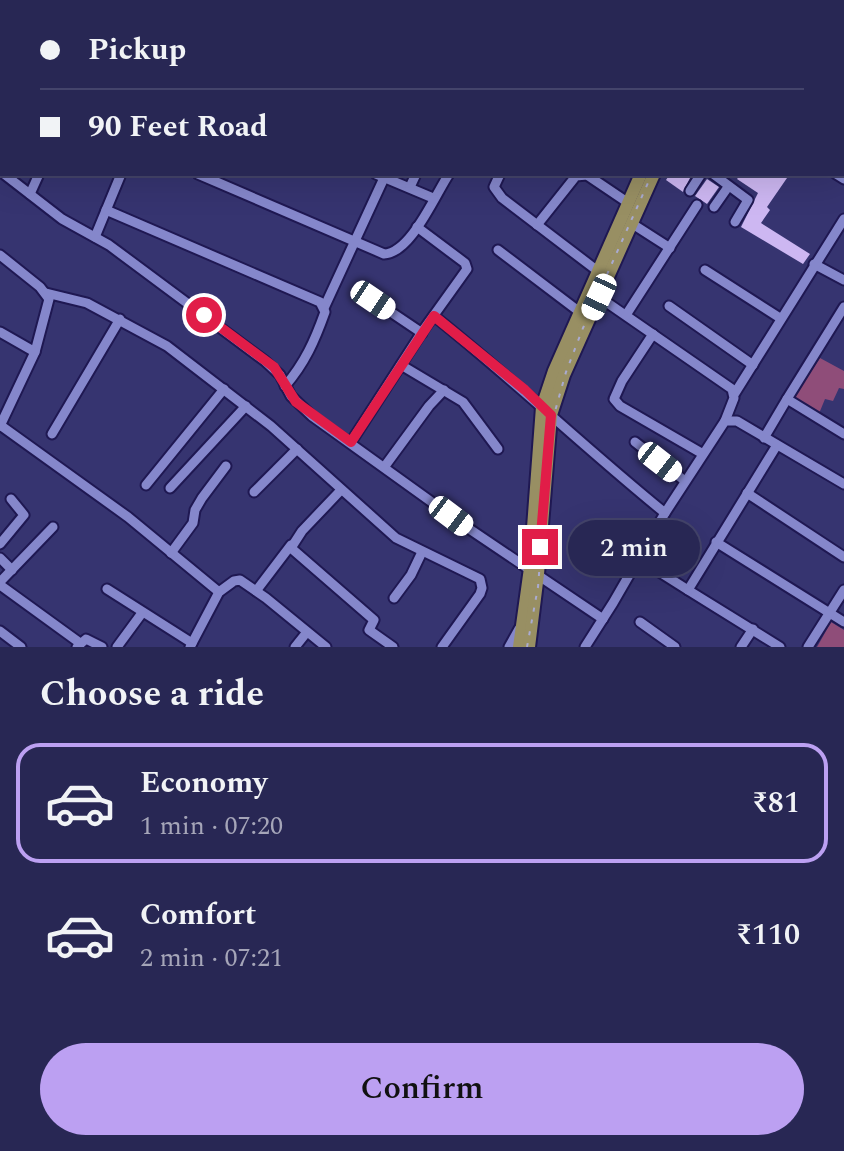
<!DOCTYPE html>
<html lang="en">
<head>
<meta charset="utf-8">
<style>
	:root { --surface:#282754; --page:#34335e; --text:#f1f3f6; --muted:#a5a5b8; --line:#44446b; --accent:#bca0f2 }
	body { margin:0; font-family:Spectral,serif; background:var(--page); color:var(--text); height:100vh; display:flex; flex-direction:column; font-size:30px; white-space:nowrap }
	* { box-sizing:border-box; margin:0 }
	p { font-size:26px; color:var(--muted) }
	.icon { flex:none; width:44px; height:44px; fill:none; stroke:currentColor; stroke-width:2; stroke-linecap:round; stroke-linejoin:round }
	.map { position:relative; height:647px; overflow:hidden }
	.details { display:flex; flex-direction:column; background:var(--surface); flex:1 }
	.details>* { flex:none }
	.guide { position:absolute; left:0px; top:0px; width:844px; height:176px; box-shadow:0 8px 32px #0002,0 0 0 2px var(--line); display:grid; align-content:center; height:176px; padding:0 40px; background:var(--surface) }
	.end { position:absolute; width:36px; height:36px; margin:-18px; border:10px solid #e11d48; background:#fff; box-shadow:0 0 0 4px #fff }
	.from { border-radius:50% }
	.bubble { position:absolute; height:56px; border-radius:28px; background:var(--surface); box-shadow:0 8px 32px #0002,0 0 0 2px var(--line); font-size:26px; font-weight:600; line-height:56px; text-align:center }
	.car { position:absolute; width:24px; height:48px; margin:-24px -12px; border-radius:10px; box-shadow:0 0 6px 2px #0007; background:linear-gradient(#fff 24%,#345 0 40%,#fff 0 76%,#345 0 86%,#fff 0) }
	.guide b { display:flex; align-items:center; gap:28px; height:76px; font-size:30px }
	.guide b+b { border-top:2px solid var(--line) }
	.guide i { width:20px; height:20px; background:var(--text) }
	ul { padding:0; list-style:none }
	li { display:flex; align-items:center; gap:24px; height:120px; margin:0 16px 12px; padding:0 24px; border:4px solid transparent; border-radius:24px }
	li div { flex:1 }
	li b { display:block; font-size:30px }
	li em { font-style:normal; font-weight:600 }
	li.current { border-color:var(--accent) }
	li>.icon { width:72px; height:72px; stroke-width:1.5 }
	h2 { padding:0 40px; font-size:36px; line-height:96px }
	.primary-button { display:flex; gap:16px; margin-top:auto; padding:16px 40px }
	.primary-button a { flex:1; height:92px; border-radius:48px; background:var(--accent); color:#111; font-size:32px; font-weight:600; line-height:92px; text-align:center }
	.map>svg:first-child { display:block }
</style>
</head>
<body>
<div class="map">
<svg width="844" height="647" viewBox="0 0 844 647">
	<rect width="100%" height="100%" fill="#363470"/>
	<g fill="#8f4d79">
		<polygon points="820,358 844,371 844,389 839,388 833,401 825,399 818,416 794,397"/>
		<polygon points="831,622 844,630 844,647 817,647"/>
	</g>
	<g fill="#cdb7f2">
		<polygon points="670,174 692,174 683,192 666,180"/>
		<polygon points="741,174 781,174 787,178 767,207 770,210 761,223 810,254 803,264 741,227 758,193 737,179"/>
		<polygon points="707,179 719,187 707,204 695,196"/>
	</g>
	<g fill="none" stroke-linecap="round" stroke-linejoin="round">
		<defs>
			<g id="minor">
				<polyline points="323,0 328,2"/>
				<polyline points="534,0 538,2"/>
				<polyline points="694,0 698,2"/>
				<polyline points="0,1 0,0"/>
				<polyline points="37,2 38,0"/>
				<polyline points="115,2 116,0"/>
				<polyline points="196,2 197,0"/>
				<polyline points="400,2 401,0"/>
				<polyline points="474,2 474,0"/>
				<polyline points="582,2 584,0"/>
				<polyline points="0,14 2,15"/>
				<polyline points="842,61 844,57"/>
				<polyline points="0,92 2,87"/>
				<polyline points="842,112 844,113"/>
				<polyline points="4,174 62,219 109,245 265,361 280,375 291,396 312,416 465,526 603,619"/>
				<path d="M198 174 384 254C411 253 435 195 449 174"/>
				<polyline points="376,174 433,198"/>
				<polyline points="500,174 494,187 502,198 599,272"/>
				<polyline points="713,174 748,200 735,222"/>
				<polyline points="836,174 844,179"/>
				<polyline points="410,187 416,174"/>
				<polyline points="690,191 701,174"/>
				<polyline points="30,194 39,174"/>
				<polyline points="714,207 728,187"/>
				<path d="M106 210 320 302 325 312C315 340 305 363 285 386"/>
				<polyline points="631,223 670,248"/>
				<polyline points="537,225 576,176 587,175 627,202"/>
				<polyline points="95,237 121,174"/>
				<polyline points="498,250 581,313"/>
				<polyline points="0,255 40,287 49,299 35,352 0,426"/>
				<polyline points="814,264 844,280"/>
				<polyline points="705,270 780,318"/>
				<polyline points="46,293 87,303 167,346 271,426 396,538 480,579 482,588 480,594 442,647"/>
				<polyline points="599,297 732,389 734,398 725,421"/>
				<polyline points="373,300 422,333"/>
				<polyline points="669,306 753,365"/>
				<polyline points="844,307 787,399 844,434"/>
				<polyline points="324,308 384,178"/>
				<polyline points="626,315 697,205"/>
				<path d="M434 316C513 379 586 449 665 513"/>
				<polyline points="0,332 35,352"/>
				<polyline points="653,334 622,381 614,399 620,406 703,454"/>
				<polyline points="401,365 463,402 498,449"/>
				<polyline points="735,393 844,219"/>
				<polyline points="0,425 128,517 219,592"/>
				<polyline points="52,434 120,319"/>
				<polyline points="764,438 787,399"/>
				<polyline points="351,442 424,329 467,269 465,263 417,227"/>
				<polyline points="635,442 685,481"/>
				<polyline points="777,445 688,590 780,647"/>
				<polyline points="385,466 429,406 444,390"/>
				<polyline points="146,485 224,389"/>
				<polyline points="170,488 246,406"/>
				<polyline points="341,490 302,531 291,548 374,620 369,630 393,647"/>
				<polyline points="254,492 297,449"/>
				<polyline points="747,493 844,557"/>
				<polyline points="716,542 844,622"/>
				<polyline points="0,544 24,515 11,499"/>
				<polyline points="171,553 193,523 195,510 202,498 226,466"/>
				<polyline points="0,558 12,570"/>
				<polyline points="639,559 688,590"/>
				<polyline points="0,582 53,527"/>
				<polyline points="0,585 80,643"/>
				<polyline points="107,589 192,643"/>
				<polyline points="256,591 291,545"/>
				<polyline points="394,598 411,575 422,552"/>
				<polyline points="640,622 675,647"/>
				<polyline points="0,631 21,647"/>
				<polyline points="77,647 86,639 102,647"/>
				<polyline points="117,647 142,613"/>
				<polyline points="190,647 219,592 234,581 240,580 266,598 326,647"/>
				<polyline points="295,647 307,632"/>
				<polyline points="509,647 519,629"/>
				<polyline points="585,647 613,603 665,513 725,421 737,421 844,484"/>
				<polyline points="741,647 753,629"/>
				<polyline points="808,647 844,590"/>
			</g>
			<g id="major">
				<polyline points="730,2 731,0"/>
				<polyline points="745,2 746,0"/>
				<polyline points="519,647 530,568 542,407 554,371 641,174"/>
				<polyline points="529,647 538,574 551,415 564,375 654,174"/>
			</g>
		</defs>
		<use href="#minor" stroke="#1f1852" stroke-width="13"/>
		<use href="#major" stroke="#1f1852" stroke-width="16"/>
		<use href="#minor" stroke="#8587cb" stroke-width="9"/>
		<use href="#major" stroke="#988f63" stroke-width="12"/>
		<g stroke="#aaabd2" stroke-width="2" stroke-dasharray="4 8" stroke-linecap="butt">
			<polyline points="745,2 746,0"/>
			<polyline points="527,647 538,587 548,458 554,415 566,372 583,328 652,174"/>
		</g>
	</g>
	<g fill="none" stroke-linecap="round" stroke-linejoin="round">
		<polyline stroke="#e11d48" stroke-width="10" points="204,315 274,367 296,402 351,442 434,316 525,390 551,415 540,547"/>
	</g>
</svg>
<i class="end from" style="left:204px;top:315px"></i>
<i class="end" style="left:540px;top:547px"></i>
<div class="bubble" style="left:568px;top:520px;width:132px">2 min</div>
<i class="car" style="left:599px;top:297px;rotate:205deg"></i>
<i class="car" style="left:373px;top:300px;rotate:124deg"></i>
<i class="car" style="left:660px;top:462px;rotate:128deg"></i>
<i class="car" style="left:451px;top:516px;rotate:127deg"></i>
<div class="guide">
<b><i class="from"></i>Pickup</b>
<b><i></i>90 Feet Road</b>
</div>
</div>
<section class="details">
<h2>Choose a ride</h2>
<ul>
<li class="current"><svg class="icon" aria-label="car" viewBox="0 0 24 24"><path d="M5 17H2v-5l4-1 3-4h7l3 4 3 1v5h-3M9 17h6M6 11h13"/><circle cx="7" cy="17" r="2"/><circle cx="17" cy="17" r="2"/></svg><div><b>Economy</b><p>1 min · 07:20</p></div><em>₹81</em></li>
<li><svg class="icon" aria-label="car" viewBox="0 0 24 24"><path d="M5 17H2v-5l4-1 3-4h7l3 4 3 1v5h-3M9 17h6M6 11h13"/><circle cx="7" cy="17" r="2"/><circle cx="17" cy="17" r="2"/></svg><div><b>Comfort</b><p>2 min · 07:21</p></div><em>₹110</em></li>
</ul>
<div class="primary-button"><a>Confirm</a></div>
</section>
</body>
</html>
